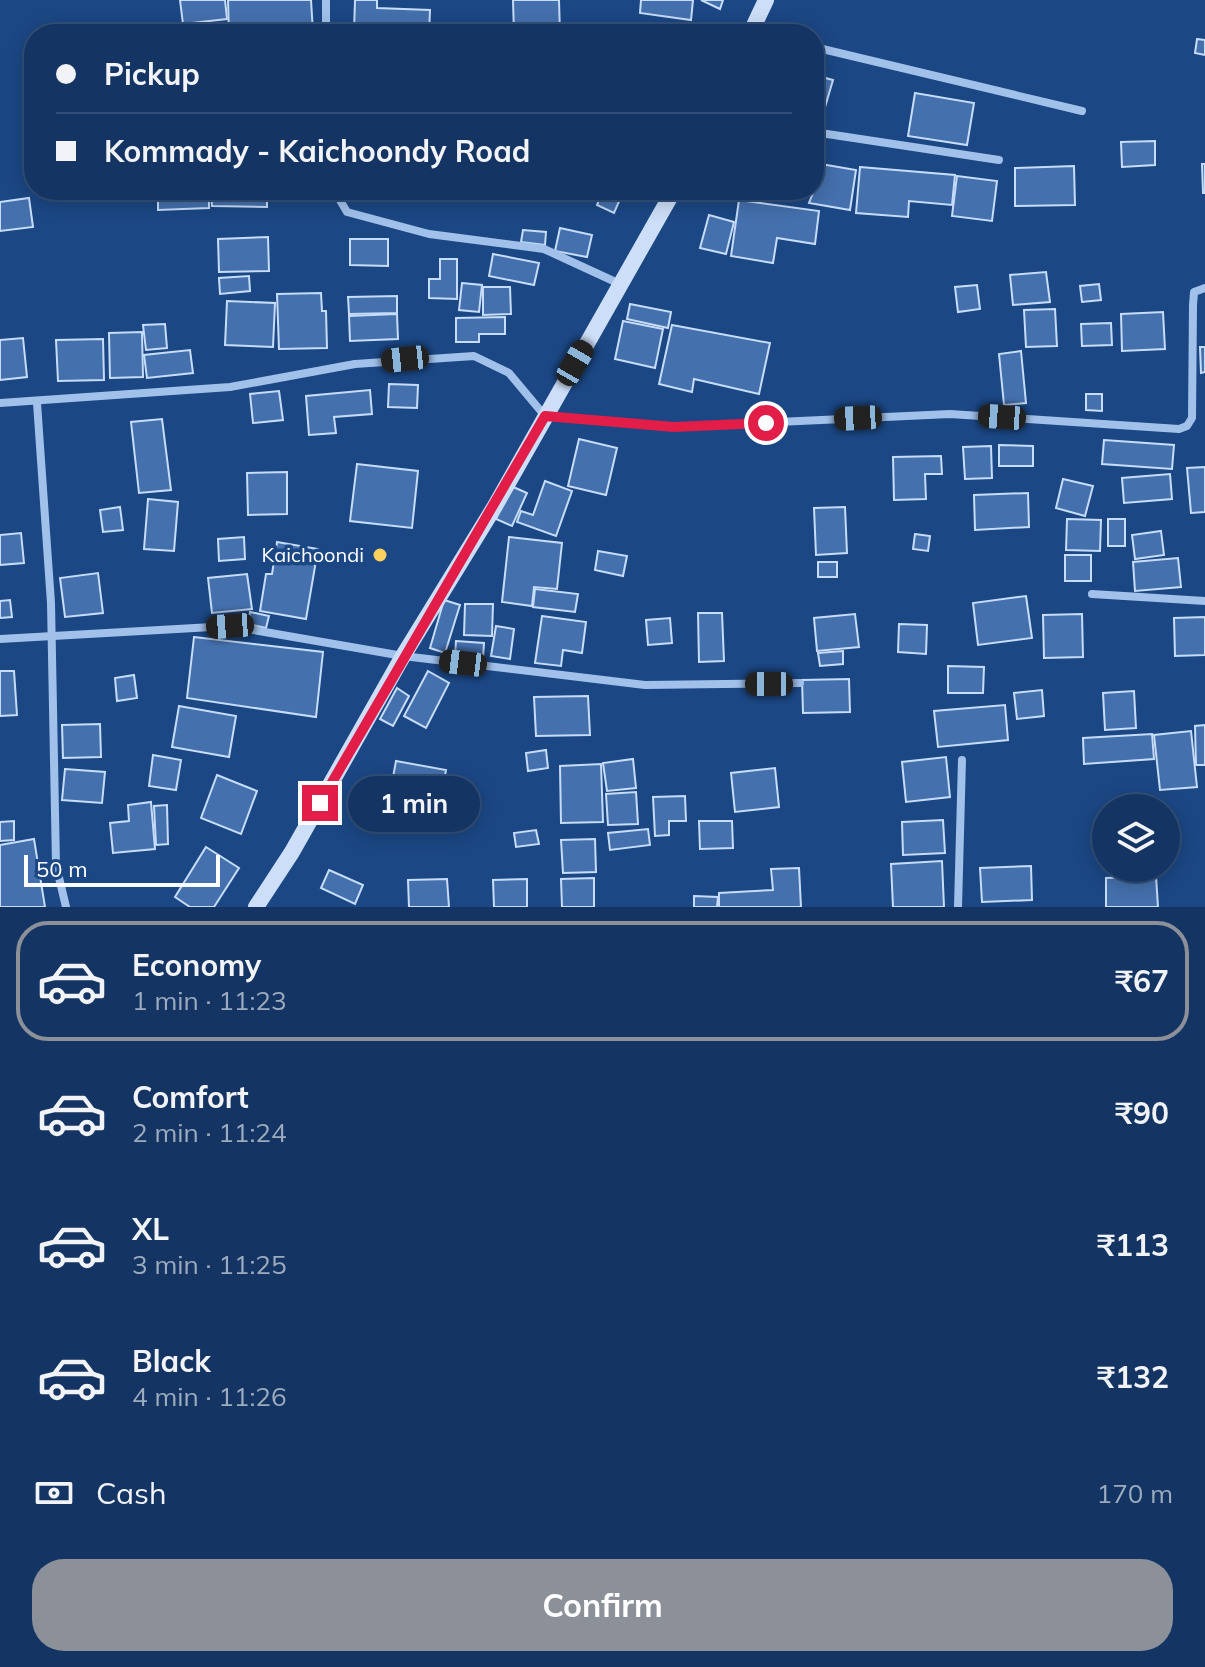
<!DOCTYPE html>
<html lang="en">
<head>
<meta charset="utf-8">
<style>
	:root { --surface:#143563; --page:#1d3d69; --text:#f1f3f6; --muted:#9dabbe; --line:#335078; --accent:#8c9099 }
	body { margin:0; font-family:Mulish,sans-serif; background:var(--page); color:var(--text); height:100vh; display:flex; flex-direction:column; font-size:30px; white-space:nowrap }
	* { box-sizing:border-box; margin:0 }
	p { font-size:26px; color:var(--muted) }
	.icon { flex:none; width:44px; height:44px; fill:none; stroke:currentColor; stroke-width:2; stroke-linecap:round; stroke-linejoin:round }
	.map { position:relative; height:907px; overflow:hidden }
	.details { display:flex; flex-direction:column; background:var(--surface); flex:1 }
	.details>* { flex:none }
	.hud { position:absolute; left:24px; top:24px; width:800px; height:176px; border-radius:32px; box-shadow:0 4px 20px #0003,0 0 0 2px var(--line); display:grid; align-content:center; height:176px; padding:0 32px; background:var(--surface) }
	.buttons { position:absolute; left:1092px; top:794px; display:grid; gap:16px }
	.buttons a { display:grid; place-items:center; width:88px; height:88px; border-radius:50%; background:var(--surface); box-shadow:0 4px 20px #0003,0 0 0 2px var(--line); font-size:40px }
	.scale { position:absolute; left:24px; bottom:20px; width:196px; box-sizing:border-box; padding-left:8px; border:4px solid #fff; border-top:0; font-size:22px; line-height:28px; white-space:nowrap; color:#fff; -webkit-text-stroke:6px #1b4784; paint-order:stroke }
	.end { position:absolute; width:36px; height:36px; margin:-18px; border:10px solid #e11d48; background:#fff; box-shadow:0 0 0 4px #fff }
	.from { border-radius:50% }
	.bubble { position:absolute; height:56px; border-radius:28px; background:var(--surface); box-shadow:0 4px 20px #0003,0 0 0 2px var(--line); font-size:26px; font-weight:700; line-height:56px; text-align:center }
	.car { position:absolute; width:24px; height:48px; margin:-24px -12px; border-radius:10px; box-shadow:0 0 6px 2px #0007; background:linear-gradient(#222 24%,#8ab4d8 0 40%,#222 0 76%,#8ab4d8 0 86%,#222 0) }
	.hud b { display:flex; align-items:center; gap:28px; height:76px; font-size:30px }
	.hud b+b { border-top:2px solid var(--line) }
	.hud i { width:20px; height:20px; background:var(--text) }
	ul { padding:14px 0 0; list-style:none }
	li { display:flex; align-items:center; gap:24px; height:120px; margin:0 16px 12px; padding:0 16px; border:4px solid transparent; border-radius:32px }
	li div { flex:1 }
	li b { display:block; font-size:30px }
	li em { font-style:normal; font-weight:700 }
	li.active { border-color:var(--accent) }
	li>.icon { width:72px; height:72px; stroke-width:1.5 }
	.pay { display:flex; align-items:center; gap:20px; height:88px; padding:0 32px; font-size:30px }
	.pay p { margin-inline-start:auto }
	.primary-button { display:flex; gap:16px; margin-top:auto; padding:16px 32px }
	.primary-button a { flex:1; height:92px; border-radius:32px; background:var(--accent); color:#fff; font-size:32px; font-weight:700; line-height:92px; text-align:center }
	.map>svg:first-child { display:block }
</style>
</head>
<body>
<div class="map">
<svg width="1205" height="907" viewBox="0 0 1205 907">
	<rect width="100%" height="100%" fill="#1b4784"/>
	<g fill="#4470ad" stroke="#c6dcf8" stroke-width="2">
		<polygon points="180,0 225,0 227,19 183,24"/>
		<polygon points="228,0 311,0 313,32 229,34"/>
		<polygon points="355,0 377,0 377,8 430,10 429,34 354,32"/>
		<polygon points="513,0 559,0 560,34 514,34"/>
		<polygon points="641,0 693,0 691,20 640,13"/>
		<polygon points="701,0 723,0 720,9"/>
		<polygon points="79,26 119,27 118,34 79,34"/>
		<polygon points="1197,39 1205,40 1205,55 1195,53"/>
		<polygon points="814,75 833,80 823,114 814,112"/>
		<polygon points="915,93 974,103 967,145 908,136"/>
		<polygon points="1155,141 1155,165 1122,167 1121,142"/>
		<polygon points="815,163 856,170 850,210 809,203 814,190"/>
		<polygon points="1202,164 1205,164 1205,193 1203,193"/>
		<polygon points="1074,166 1075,205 1015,206 1015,168"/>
		<polygon points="860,167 955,175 952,205 909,201 908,217 856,213"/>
		<polygon points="957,176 997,181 992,221 952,216"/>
		<polygon points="158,190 209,190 209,208 158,210"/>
		<polygon points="211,190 267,190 267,207 212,206"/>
		<polygon points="603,190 624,190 614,213 597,205"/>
		<polygon points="29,198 33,227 0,231 0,202"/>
		<polygon points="739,200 819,211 815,244 777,238 773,263 731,256"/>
		<polygon points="709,215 734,222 726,254 700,248"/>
		<polygon points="560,228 592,235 587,257 555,251"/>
		<polygon points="523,230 546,232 545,245 521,242"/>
		<polygon points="268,237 269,271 219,272 218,239"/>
		<polygon points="350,239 388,239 388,266 350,265"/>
		<polygon points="493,254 539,263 534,285 489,276"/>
		<polygon points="440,259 457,259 457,299 429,298 429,279 440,279"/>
		<polygon points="1046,272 1050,302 1013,305 1010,275"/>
		<polygon points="249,276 250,291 220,294 219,278"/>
		<polygon points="462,283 482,285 479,312 459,310"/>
		<polygon points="1099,284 1101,300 1082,302 1080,286"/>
		<polygon points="977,285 980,309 958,312 955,287"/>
		<polygon points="483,287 510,287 511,314 483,315"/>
		<polygon points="321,293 322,311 326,311 327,348 279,349 277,294"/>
		<polygon points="397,296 397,313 349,314 348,297"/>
		<polygon points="227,301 275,303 273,347 225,345"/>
		<polygon points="630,304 671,312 668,328 627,319"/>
		<polygon points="1055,309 1057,346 1026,347 1024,310"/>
		<polygon points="1163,312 1165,349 1122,351 1121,314"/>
		<polygon points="397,314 398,339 350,341 349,316"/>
		<polygon points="505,317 505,334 479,334 479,342 456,342 456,318"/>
		<polygon points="623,321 663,329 655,368 615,359"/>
		<polygon points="1111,323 1112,345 1082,346 1081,324"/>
		<polygon points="165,324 167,348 146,350 143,325"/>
		<polygon points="672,325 770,343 759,394 694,379 692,392 659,384"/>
		<polygon points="142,332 143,377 110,378 109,333"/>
		<polygon points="23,338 27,377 0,380 0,340"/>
		<polygon points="103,339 104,380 58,381 56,340"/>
		<polygon points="1200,347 1205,347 1205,372 1201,373"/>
		<polygon points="190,350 193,373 147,378 144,355"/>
		<polygon points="1021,351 1026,403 1004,405 999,354"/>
		<polygon points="389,384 418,385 417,408 388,407"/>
		<polygon points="370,390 372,414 334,417 336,433 309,435 306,396"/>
		<polygon points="279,391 283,420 253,423 250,394"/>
		<polygon points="1086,394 1102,394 1102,411 1086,410"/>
		<polygon points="162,419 171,490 139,493 131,422"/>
		<polygon points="579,439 617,448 606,495 568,486"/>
		<polygon points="1104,440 1174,445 1172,469 1102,464"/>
		<polygon points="999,445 1033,446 1033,466 999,466"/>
		<polygon points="991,446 992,478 965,479 963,447"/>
		<polygon points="941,456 942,474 925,474 926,499 894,500 893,457"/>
		<polygon points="357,464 418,471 412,528 350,521"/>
		<polygon points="1205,467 1205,512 1191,513 1187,468"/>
		<polygon points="287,472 287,514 248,515 247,473"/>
		<polygon points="1170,474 1172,499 1124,503 1122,478"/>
		<polygon points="1063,479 1093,486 1085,516 1056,508"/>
		<polygon points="545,481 572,491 556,536 517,522 521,511 533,515"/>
		<polygon points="511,486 527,493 512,526 496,519"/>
		<polygon points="1028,493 1029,527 975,530 974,495"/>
		<polygon points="148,499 178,502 174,551 144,549"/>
		<polygon points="120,507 123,530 103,532 100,510"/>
		<polygon points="845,507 847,553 816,555 814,508"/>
		<polygon points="1067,519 1101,520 1100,551 1066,550"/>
		<rect x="1108" y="519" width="17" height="27"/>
		<polygon points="1161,531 1164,555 1135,559 1132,535"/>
		<polygon points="21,533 24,563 0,565 0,535"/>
		<polygon points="915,534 930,536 928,551 913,549"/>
		<polygon points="244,537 245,559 219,561 218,539"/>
		<polygon points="509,537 562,543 557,589 534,587 532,606 502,602"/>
		<polygon points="277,542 318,549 306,619 260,611 266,574 272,574"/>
		<polygon points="598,551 627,556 623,576 595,570"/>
		<rect x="1065" y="555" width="26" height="26"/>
		<polygon points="1178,558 1181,587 1135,591 1133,562"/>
		<rect x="818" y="562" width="19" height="15"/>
		<polygon points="98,573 103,613 65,617 60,578"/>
		<polygon points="247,574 252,609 212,613 208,578"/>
		<polygon points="535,589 578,594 575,612 533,607"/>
		<polygon points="1026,596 1032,638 978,645 973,603"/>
		<polygon points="10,600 12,617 0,618 0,601"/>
		<polygon points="444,600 460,605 445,653 430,648"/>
		<polygon points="465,604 493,604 492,636 464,635"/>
		<polygon points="250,612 269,616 266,628 248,624"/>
		<polygon points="698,613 722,613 724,661 699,662"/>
		<polygon points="855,614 859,647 817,651 814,618"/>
		<polygon points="1082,614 1083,657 1044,658 1043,615"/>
		<polygon points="542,616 586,622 582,653 563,650 561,666 535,663"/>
		<polygon points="1205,617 1205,655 1175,656 1174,618"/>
		<polygon points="670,618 672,643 648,645 646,620"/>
		<polygon points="899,624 927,625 926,654 898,652"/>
		<polygon points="496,626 514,629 510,659 491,656"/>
		<polygon points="194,637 323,652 316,717 187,698"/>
		<polygon points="456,641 484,643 483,658 455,656"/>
		<polygon points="843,651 843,664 820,666 818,653"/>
		<polygon points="948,666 984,667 983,693 948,693"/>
		<polygon points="0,671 14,671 17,715 0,716"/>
		<polygon points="428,671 449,683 426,728 404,716"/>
		<polygon points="134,675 137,698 117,701 115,678"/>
		<polygon points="849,679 850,712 803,713 802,680"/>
		<polygon points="397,688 409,696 393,726 380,719"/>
		<polygon points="1042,690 1044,716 1017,719 1014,693"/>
		<polygon points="1134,691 1136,728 1105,730 1103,693"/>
		<polygon points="588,696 590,735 536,736 534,697"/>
		<polygon points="1005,705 1008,740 938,747 934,711"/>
		<polygon points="179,706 236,716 229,757 172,747"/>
		<polygon points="100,724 101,757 63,758 62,725"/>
		<polygon points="1205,725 1205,765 1196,765 1195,726"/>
		<polygon points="1191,731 1197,787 1160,790 1154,735"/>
		<polygon points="1152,734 1154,759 1084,764 1083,738"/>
		<polygon points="546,750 548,768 528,771 526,753"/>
		<polygon points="153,755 181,760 176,790 149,786"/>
		<polygon points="946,757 950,797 906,802 902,762"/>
		<polygon points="633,759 636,788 607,791 603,763"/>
		<polygon points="396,761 446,770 438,819 387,810"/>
		<polygon points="601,764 603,822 561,823 560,766"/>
		<polygon points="775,768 779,807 735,812 731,773"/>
		<polygon points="65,769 105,772 102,803 62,800"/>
		<polygon points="217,775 257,791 241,834 201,818"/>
		<polygon points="636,792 638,824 608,825 606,794"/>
		<polygon points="685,796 686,821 669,821 669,835 655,836 653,797"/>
		<polygon points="151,802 155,849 113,853 110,823 129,821 128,805"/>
		<polygon points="167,805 168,844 156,845 154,806"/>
		<polygon points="943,820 945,853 903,855 902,822"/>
		<polygon points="14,821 14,840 0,841 0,822"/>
		<polygon points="699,821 732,821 733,848 700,849"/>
		<polygon points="648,829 650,845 610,850 608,833"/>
		<polygon points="536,830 539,844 516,847 514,833"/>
		<polygon points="34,839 45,907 0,907 0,845"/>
		<polygon points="595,839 596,872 563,873 561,840"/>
		<polygon points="206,847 239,868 214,907 190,907 175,897"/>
		<polygon points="942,861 944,907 893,907 891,864"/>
		<polygon points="1031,866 1032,900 982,902 980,868"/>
		<polygon points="799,868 801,907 719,907 719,893 773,890 771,869"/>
		<polygon points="329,870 363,885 355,904 321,888"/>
		<polygon points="1156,876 1158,907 1106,907 1106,878"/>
		<polygon points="594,878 594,907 562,907 561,879"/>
		<polygon points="447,879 449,907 409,907 408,880"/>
		<polygon points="527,879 527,907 494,907 493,880"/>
		<polygon points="694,896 718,897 717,907 694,907"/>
	</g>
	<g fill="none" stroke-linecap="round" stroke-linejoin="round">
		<g stroke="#a1c1eb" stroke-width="8">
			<polyline points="326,0 326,34"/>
			<polyline points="814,47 1082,111"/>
			<polyline points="814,132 999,160"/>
			<polyline points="334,190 347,212 429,234 544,249 620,284"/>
			<polyline points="0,403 230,387 355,364 474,356 509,373 545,416 674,427 950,414 1179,429 1187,426 1192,418 1193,305 1194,292 1205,288"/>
			<polyline points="37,403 51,603 56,865 66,907"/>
			<polyline points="1092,594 1205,601"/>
			<polyline points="0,639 230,626 403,656 645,685 800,683"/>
			<polyline points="958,907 962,760"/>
		</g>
		<g stroke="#cddff8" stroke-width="16">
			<polyline points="750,34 766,0"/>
			<polyline points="256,907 292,852 403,656 495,506 674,190"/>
		</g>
	</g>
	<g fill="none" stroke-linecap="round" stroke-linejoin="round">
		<polyline stroke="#e11d48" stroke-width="10" points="320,803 545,416 674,427 766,423"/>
	</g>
	<circle fill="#fcd15e" stroke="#1b4784" stroke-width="3" cx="380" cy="555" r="8"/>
	<g text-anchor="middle" stroke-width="7" stroke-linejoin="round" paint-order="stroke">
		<g font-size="20" fill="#fff" stroke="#1b4784" text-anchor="end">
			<text x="364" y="562">Kaichoondi</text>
		</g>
	</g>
</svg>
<div class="buttons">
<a><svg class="icon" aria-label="layers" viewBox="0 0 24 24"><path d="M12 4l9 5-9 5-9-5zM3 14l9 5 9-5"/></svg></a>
</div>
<div class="scale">50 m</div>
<i class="end from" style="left:766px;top:423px"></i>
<i class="end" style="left:320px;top:803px"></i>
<div class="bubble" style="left:348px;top:776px;width:132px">1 min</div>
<i class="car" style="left:405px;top:359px;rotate:264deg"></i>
<i class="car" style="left:575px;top:363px;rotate:30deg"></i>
<i class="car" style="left:1002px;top:417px;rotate:274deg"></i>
<i class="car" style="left:858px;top:418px;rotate:267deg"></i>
<i class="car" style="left:230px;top:626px;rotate:266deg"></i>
<i class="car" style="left:463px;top:663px;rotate:277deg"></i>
<i class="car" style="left:769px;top:684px;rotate:270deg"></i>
<div class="hud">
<b><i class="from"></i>Pickup</b>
<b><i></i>Kommady - Kaichoondy Road</b>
</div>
</div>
<section class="details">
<ul>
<li class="active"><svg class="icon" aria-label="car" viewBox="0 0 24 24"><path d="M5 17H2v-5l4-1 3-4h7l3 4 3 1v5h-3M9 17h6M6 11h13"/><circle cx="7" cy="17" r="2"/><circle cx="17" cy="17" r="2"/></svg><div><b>Economy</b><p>1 min · 11:23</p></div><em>₹67</em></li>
<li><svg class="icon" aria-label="car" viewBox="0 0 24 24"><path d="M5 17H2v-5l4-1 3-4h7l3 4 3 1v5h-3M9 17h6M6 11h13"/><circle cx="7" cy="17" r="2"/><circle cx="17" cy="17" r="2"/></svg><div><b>Comfort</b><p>2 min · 11:24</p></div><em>₹90</em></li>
<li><svg class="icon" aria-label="car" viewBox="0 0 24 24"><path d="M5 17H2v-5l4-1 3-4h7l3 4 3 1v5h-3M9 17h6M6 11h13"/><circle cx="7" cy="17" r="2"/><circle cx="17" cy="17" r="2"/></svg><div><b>XL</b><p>3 min · 11:25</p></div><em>₹113</em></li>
<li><svg class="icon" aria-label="car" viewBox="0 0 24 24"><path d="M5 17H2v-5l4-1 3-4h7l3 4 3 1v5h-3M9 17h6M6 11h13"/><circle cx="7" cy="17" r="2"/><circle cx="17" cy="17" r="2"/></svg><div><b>Black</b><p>4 min · 11:26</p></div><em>₹132</em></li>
</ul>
<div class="pay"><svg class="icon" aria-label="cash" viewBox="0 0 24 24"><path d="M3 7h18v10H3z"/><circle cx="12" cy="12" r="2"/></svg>Cash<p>170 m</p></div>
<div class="primary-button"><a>Confirm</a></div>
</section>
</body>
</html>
